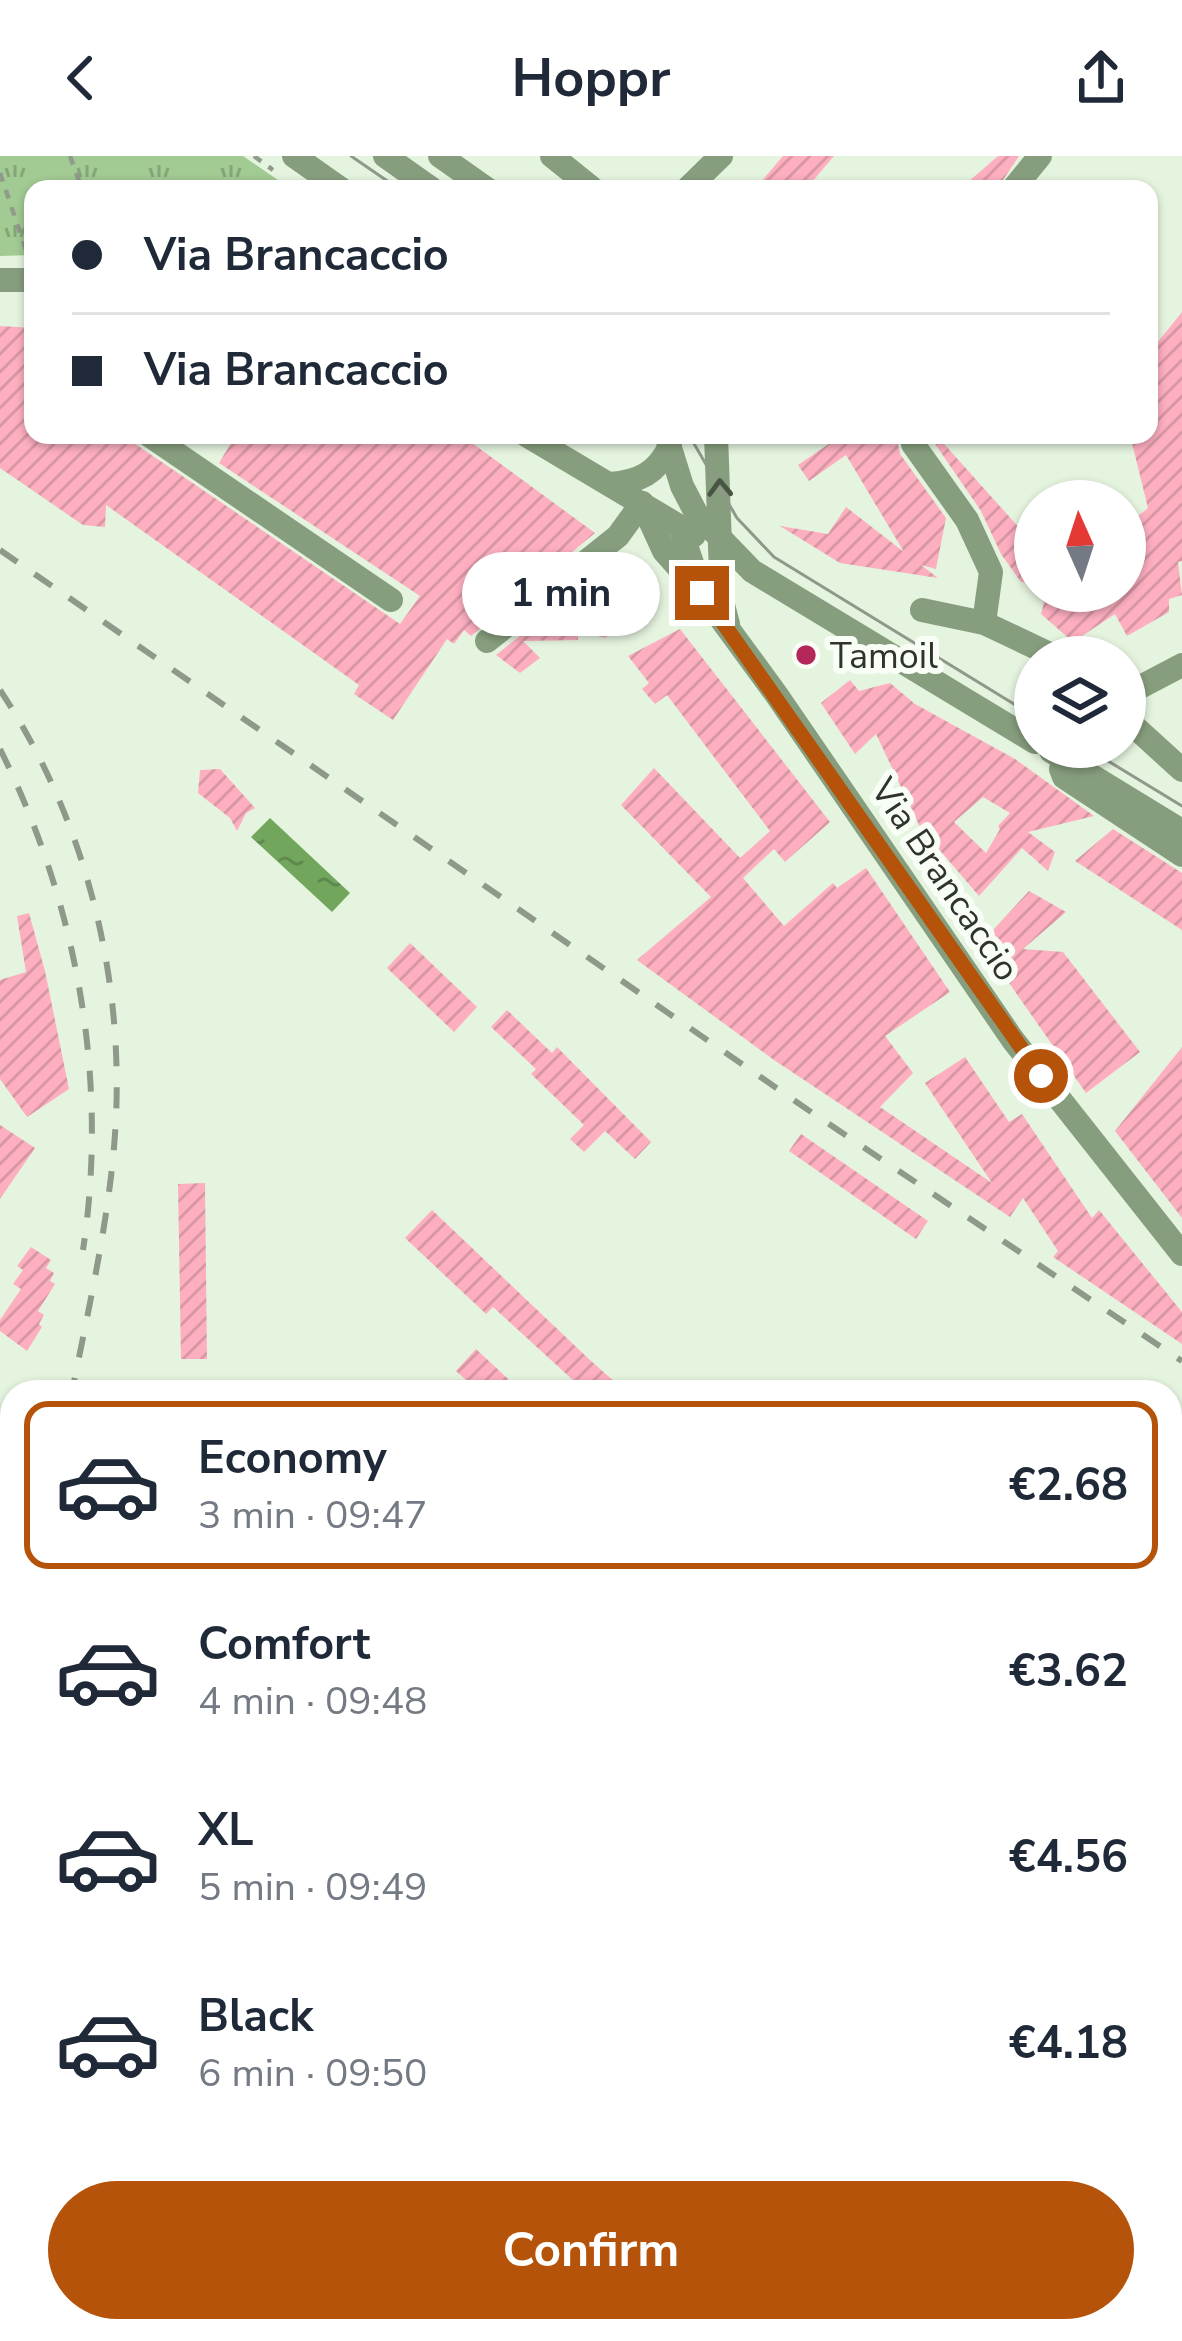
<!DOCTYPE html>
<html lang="en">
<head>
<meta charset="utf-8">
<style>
	:root { --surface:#fff; --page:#f2f2f3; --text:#1f2937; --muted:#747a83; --line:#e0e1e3; --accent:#b45309 }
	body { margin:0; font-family:"Nunito Sans",sans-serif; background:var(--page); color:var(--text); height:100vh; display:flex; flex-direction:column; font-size:45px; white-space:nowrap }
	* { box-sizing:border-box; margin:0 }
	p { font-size:39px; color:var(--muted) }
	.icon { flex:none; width:66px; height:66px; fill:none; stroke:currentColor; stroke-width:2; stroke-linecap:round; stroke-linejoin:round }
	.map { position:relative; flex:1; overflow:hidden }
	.panel { position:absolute; left:0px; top:1224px; width:1182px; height:963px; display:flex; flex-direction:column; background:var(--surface); border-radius:36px 36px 0 0; box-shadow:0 3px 9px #0004 }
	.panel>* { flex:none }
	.guide { position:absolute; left:24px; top:24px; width:1134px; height:264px; border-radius:24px; box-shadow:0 3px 9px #0004; display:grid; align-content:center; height:264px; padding:0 48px; background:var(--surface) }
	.needle { width:78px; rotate:357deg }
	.controls { position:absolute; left:1014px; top:324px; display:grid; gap:24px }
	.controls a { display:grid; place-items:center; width:132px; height:132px; border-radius:50%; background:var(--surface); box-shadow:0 3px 9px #0004; font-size:60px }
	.end { position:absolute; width:54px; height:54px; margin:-27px; border:15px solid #b45309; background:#fff; box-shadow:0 0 0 6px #fff }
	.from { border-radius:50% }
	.bubble { position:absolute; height:84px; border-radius:42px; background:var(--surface); box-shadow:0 3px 9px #0004; font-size:39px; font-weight:700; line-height:84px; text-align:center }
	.guide b { display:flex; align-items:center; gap:42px; height:114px; font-size:45px }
	.guide b+b { border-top:3px solid var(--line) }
	.guide i { width:30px; height:30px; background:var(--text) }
	ul { padding:21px 0 0; list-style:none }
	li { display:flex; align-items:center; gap:36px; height:168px; margin:0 24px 18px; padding:0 24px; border:6px solid transparent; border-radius:24px }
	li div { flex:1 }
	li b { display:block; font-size:45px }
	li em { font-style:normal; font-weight:700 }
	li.active { border-color:var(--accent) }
	li>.icon { width:108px; height:108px; stroke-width:1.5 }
	.action { display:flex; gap:24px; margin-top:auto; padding:24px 48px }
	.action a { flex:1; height:138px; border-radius:72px; background:var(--accent); color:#fff; font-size:48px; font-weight:700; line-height:138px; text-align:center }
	header { display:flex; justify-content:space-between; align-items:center; height:156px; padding:0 48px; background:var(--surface); font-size:54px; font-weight:700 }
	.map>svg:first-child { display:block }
</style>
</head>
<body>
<header><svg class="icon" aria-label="back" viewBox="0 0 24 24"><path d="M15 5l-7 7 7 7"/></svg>Hoppr<svg class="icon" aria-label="share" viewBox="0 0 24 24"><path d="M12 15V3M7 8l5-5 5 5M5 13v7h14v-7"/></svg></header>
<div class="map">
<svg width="1182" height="2185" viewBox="0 0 1182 2185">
	<defs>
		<pattern id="grass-tufts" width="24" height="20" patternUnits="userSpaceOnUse" patternTransform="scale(3)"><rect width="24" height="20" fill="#a2ca93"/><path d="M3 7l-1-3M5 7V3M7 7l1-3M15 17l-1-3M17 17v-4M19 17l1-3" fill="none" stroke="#84a578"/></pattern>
		<pattern id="water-ripples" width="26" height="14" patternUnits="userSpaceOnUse" patternTransform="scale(3)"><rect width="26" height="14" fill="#72a65d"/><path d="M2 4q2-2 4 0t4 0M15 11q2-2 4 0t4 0" fill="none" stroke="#5e884d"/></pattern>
		<pattern id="building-hatch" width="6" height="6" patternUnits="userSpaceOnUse" patternTransform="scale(3)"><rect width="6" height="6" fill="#fdafc0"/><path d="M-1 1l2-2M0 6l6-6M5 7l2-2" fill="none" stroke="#d997a5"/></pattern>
	</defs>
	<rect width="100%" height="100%" fill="#e5f4df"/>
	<polygon fill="url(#grass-tufts)" points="0,0 243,0 291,33 33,33 33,99 0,100"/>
	<polygon fill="url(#water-ripples)" points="270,662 350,737 332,756 251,681"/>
	<g fill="url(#building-hatch)" fill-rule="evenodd">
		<polygon points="783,0 834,0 806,33 755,33"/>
		<polygon points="998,0 1019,0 997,33 960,33"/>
		<polygon points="1182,156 1182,405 1178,406 1182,439 1169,443 1169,456 1127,480 1115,458 1073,486 1041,458 1044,447 1036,435 1125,435 1125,370 1148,352 1130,279 1149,279 1149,197"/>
		<polygon points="0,170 33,172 33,279 122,279 400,468 420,440 219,307 236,279 461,279 595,377 471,480 464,474 454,488 447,483 393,564 354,538 359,529 106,349 105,371 83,369 0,312"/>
		<polygon points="834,279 896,279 900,298 946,362 936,413 921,409 938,422 840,407 780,370 828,378 846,351 904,396 846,299 809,325 798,309 836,283"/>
		<polygon points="929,279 936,279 1023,376 1035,366 1035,427 1021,426 1001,398 981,355"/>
		<polygon points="621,399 654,440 605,482 578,474 578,484 523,485 540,502 520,517 496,499"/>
		<polygon points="680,473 830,666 785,706 774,693 743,722 784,770 833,727 837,732 866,712 950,836 885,880 913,917 880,951 992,1027 925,927 965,901 1009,966 1022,958 1092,1062 1099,1054 1182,1156 1182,1188 1053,1101 1058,1095 1023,1042 1010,1061 774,904 637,804 711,741 621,649 654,612 740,702 770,675 667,539 655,548 642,533 649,527 628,500"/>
		<path d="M850 524 859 535 890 527 915 548 1015 603 1094 660 1028 676 1055 696 1048 715 1022 692 979 740 920 671 876 578 855 598 821 547ZM983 641 1010 657 998 670 1000 673 986 697 954 666Z"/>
		<polygon points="220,613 255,652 246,657 237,675 230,662 198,637 200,614"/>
		<polygon points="1113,673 1182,717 1182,774 1075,705"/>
		<polygon points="1029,735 1066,756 1023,793 1063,796 1140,896 1086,937 981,787"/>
		<polygon points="29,757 45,815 69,933 27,961 0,923 0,824 26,816 17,760"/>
		<polygon points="410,787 477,851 454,876 387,812"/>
		<polygon points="507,854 552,897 557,891 651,986 635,1003 605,975 584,996 570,983 584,969 531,918 536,913 491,871"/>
		<polygon points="1182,891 1182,1062 1115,975"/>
		<polygon points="0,969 35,992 0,1043"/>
		<polygon points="801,978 928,1065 916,1083 789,995"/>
		<polygon points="205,1027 207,1203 181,1203 178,1028"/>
		<polygon points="432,1054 590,1204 626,1236 586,1236 493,1151 486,1158 405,1082"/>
		<polygon points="31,1091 51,1104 46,1112 54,1117 50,1125 55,1128 38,1155 44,1159 39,1168 42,1171 27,1195 0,1175 0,1164 21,1133 13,1128 23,1114 17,1110"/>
		<polygon points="476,1193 522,1236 479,1236 456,1215"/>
	</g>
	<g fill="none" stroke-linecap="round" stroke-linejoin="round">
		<g stroke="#909b8c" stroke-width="4.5" stroke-dasharray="9 9" stroke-linecap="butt">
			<polyline points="70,0 82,33"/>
			<polyline points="254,0 273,14"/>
			<polyline points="0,17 29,103"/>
		</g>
		<g stroke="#879e7e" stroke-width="24">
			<polyline points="294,0 341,33"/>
			<polyline points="385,0 432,33"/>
			<polyline points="440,0 487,33"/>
			<polyline points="552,0 593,33"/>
			<polyline points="687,33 721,0"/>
			<polyline points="1013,33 1040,0"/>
			<polyline points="0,124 33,124"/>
			<polyline points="149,279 391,444"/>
			<polyline points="526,279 694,379"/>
			<polyline points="666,279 682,330 696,357 752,415 1035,586"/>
			<polyline points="716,279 722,445 728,468"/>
			<polyline points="912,279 913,288 967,364 991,416 984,467"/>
			<path d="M610 328C639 326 657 317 670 290"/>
			<polyline points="642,347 664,395 695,430"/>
			<polyline points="680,371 702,437 776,538 1013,884 1182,1098"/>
			<polyline points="922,454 984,467 1056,501"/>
			<polyline points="487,485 618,380 642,347"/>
			<polyline points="1125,539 1182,509"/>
			<polyline points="1125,562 1182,614"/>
			<polyline points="1070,591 1061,613 1064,621 1182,699"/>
			<polyline points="1051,595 1182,675"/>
			<polyline points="0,2008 12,2009"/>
			<polyline points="0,2055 12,2054"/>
			<polyline points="1170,2062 1182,2049"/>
			<polyline points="341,2185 347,2175"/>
		</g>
		<g stroke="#8f998a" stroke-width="3">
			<polyline points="351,0 399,33"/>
			<polyline points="689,279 737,362 774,401 1035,561"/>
			<polyline points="1085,591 1182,650"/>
		</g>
		<g stroke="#8f998a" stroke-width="6" stroke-dasharray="21 21" stroke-linecap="butt">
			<polyline points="0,394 814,958 1182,1205"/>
			<path d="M0 534C88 667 128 832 114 991 107 1073 88 1155 72 1236"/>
			<path d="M0 593C77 748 109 922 83 1094"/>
			<polyline points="0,1534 12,1472"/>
			<polyline points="0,1605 12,1543"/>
		</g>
	</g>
	<defs><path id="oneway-chevron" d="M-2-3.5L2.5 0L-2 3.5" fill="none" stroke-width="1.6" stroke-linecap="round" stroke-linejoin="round" transform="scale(3)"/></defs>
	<use stroke="#495445" href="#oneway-chevron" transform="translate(720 332) rotate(-92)"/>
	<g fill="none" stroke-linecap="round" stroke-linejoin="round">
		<polyline stroke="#b45309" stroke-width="15" points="702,437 1041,920"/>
	</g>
	<circle fill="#b5275a" stroke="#f8fef6" stroke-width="4.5" cx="806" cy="499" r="12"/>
	<g text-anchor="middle" stroke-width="12" stroke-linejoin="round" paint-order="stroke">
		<g font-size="36" fill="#2e342c" stroke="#f8fef6" text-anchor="start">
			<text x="830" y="512">Tamoil</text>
		</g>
		<g font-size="36" fill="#2e342c" stroke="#f8fef6">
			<text transform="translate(946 723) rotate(56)" y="13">Via Brancaccio</text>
		</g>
	</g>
</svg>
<div class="controls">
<a><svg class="needle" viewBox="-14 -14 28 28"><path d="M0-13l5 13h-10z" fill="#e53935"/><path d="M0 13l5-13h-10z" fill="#747a83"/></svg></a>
<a><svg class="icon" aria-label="layers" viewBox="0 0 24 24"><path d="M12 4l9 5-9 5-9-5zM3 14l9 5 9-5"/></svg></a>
</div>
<i class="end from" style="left:1041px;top:920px"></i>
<i class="end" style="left:702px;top:437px"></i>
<div class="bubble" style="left:462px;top:396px;width:198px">1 min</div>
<div class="guide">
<b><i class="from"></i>Via Brancaccio</b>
<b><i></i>Via Brancaccio</b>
</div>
<section class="panel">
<ul>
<li class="active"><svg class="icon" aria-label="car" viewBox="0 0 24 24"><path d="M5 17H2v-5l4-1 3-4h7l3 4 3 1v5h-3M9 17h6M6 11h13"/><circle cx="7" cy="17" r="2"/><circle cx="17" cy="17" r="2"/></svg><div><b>Economy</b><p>3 min · 09:47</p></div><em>€2.68</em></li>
<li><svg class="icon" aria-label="car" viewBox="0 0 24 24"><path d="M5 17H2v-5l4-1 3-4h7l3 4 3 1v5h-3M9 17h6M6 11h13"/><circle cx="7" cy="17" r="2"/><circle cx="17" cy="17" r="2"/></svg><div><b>Comfort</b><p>4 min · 09:48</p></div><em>€3.62</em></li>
<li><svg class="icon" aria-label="car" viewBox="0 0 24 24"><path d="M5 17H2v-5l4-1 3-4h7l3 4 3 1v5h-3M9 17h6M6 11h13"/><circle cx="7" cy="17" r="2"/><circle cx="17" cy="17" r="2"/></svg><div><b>XL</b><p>5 min · 09:49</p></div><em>€4.56</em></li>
<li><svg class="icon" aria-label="car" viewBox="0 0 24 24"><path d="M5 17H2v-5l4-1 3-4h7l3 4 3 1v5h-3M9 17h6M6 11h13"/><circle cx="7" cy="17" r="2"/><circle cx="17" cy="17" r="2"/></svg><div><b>Black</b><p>6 min · 09:50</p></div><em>€4.18</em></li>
</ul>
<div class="action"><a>Confirm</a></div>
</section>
</div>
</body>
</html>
